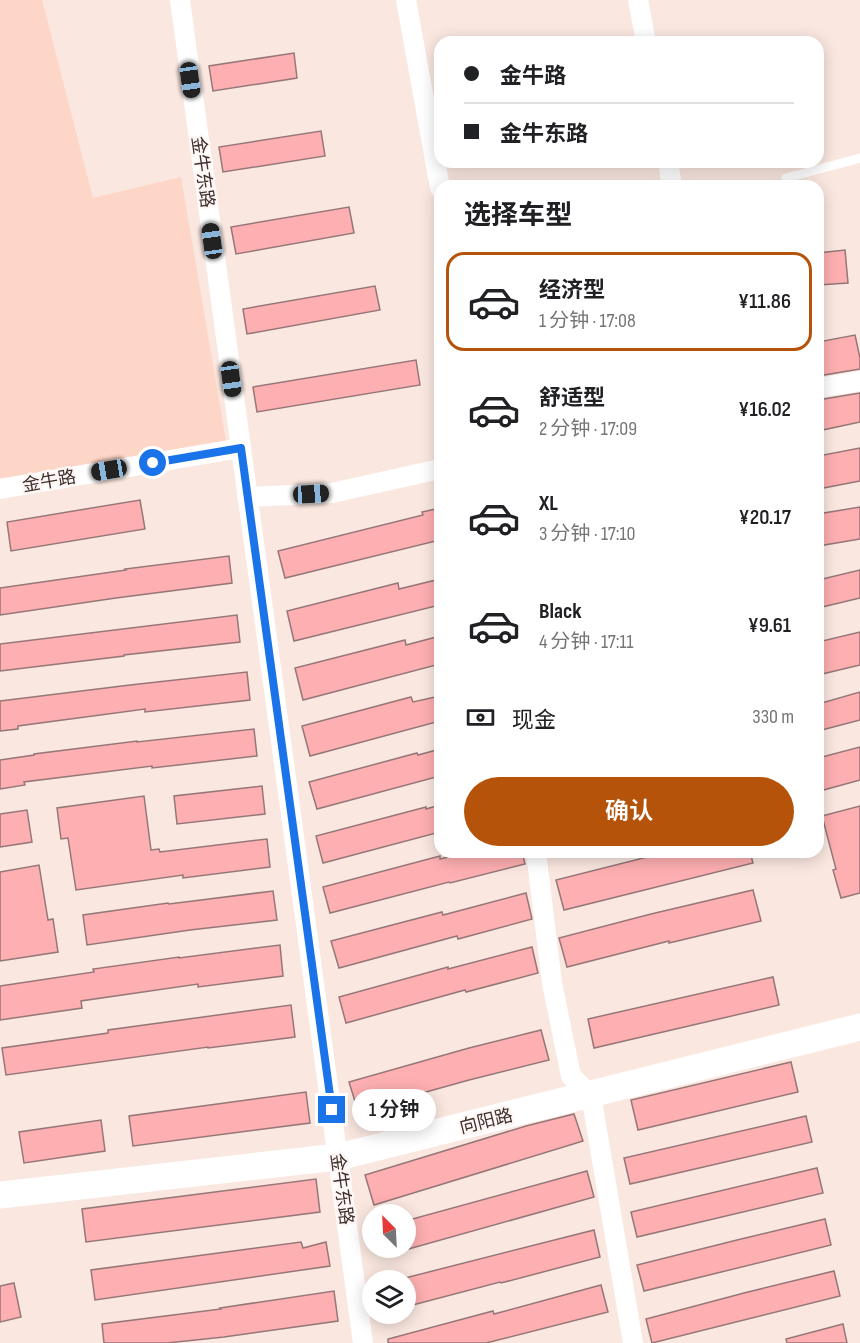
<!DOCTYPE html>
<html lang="zh">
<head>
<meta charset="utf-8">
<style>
	:root { --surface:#fff; --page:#f2f2f2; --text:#202124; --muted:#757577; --line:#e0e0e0; --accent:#b45309 }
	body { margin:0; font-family:"Sofia Sans Condensed","Noto Sans SC",sans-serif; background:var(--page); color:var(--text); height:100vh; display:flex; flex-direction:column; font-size:22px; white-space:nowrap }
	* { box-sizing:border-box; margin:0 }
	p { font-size:20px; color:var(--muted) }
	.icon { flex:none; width:33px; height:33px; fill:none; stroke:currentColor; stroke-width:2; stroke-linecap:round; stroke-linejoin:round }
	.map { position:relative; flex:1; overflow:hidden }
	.drawer { position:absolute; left:434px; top:180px; width:390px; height:678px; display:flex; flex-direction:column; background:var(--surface); border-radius:18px; box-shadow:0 3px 15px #0003 }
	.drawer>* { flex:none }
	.hud { position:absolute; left:434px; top:36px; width:390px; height:132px; border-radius:18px; box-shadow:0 3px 15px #0003; display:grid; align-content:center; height:132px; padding:0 30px; background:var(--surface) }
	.needle { width:39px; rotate:336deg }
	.fabs { position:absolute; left:362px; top:1204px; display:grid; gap:12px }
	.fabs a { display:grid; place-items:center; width:54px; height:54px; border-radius:50%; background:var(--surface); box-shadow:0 3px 15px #0003; font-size:30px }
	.end { position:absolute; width:27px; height:27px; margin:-14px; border:8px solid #1a73e8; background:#fff; box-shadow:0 0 0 3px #fff }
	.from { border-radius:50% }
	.bubble { position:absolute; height:42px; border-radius:21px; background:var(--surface); box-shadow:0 3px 15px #0003; font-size:20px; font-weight:600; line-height:42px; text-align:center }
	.car { position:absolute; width:18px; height:36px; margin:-18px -9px; border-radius:8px; box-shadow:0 0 4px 2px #0007; background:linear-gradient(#222 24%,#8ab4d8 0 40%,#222 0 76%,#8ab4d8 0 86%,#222 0) }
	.hud b { display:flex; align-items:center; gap:21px; height:57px; font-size:22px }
	.hud b+b { border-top:2px solid var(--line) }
	.hud i { width:15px; height:15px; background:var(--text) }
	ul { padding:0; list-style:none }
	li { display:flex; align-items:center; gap:18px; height:99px; margin:0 12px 9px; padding:0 18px; border:3px solid transparent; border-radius:18px }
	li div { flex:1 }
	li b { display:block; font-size:22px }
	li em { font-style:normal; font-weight:600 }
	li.current { border-color:var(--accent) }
	li>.icon { width:54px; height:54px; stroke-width:1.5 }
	h2 { padding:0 30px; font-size:27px; line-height:72px }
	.pay { display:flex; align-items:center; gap:15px; height:66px; padding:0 30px; font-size:22px }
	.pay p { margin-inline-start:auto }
	.button { display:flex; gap:12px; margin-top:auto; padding:12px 30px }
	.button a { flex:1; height:69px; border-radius:36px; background:var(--accent); color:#fff; font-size:24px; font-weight:600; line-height:69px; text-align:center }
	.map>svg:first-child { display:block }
</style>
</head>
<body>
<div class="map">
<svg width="860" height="1343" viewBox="0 0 860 1343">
	<rect width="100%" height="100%" fill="#fae7e0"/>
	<polygon fill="#fed6c7" points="0,0 42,0 93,198 181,177 226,441 0,479"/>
	<g fill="#feafb1" stroke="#967778" stroke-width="1.5">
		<polygon points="294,53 297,78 213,91 209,66"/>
		<polygon points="321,131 325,156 223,172 219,147"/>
		<polygon points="349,207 354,233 236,254 231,227"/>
		<polygon points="845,250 848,283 818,285 818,253"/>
		<polygon points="375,286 380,310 247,334 243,309"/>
		<polygon points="855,335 860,358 860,369 818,376 818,342"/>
		<polygon points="416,360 420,385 257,412 253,387"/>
		<polygon points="860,393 860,422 818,431 818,400"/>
		<polygon points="860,448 860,481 818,489 818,456"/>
		<polygon points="140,500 145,529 11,551 7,522"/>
		<polygon points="860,507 860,539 818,546 818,514"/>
		<polygon points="440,508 440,540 285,578 278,551 423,515 422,512"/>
		<polygon points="229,556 232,583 116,598 0,615 0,588 126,570 125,569"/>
		<polygon points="860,570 860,598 818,608 818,580"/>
		<polygon points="440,579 440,605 294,641 287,611 398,583 399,589"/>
		<polygon points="237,615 240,642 124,655 124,656 0,671 0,644"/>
		<polygon points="860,632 860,665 818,675 818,642"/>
		<polygon points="440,636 440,664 303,700 295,668 405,640 406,645"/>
		<polygon points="247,672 250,700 145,712 145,709 18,726 18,729 0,731 0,701 130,685"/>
		<polygon points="860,692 860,720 818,731 818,704"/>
		<polygon points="440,696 440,721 310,756 302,726 411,697 413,702"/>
		<polygon points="254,729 257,756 152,768 152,766 24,782 25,785 0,789 0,760 34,755 34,754 137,741 137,742"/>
		<polygon points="860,747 860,780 820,791 818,784 818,758"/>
		<polygon points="440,749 440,776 317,809 309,782 417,753 418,755"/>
		<polygon points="262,786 265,814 177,824 174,796"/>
		<polygon points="144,796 151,850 159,849 160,852 267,839 270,867 183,878 183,875 76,890 68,838 61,839 57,808"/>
		<polygon points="440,805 440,832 323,863 316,836 426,807 426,809"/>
		<polygon points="860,806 860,893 841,898 833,870 836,869 822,816"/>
		<polygon points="27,810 32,842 0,847 0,814"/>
		<polygon points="469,852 522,852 525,864 450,883 449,882 330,913 323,887 440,856 440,859"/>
		<polygon points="667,852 750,852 753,863 564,910 556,880"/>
		<polygon points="39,865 48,920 53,919 58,952 0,961 0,872"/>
		<polygon points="753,890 761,921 669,943 669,941 567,967 559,938 651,914"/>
		<polygon points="273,891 277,920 190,930 87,945 83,915 168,903 169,904"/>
		<polygon points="526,893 532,919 458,939 457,936 339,968 331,941 442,912 443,915"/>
		<polygon points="280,945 283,976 198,987 198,984 81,1001 82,1008 0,1020 0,986 94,972 93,969 179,957 179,958"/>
		<polygon points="532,947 538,973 466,992 465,990 346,1023 339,997 448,967 448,969"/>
		<polygon points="773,977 779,1005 594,1048 588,1019"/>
		<polygon points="291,1005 295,1037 208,1048 208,1047 6,1075 2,1048 108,1033 108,1030"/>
		<polygon points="541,1030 549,1060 469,1080 358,1111 349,1082 469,1048"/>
		<polygon points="791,1062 798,1092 638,1130 631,1100"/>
		<polygon points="306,1092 310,1123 133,1146 129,1116"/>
		<polygon points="574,1114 583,1141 374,1205 365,1175 526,1126"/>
		<polygon points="806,1116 812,1142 630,1184 624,1158"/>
		<polygon points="101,1120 105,1151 24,1163 19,1132"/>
		<polygon points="817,1168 823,1193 637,1237 631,1212"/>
		<polygon points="587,1171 594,1197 405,1250 405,1221"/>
		<polygon points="316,1179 320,1212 86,1242 82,1209"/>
		<polygon points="825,1219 831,1245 644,1291 637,1265 737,1240"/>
		<polygon points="594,1230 600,1257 501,1283 500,1282 405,1307 405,1278"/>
		<polygon points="301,1242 303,1248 326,1242 330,1266 95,1300 91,1270"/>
		<polygon points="834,1271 840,1296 652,1343 646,1319 744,1293"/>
		<polygon points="14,1283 21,1317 0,1322 0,1286"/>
		<polygon points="601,1285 608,1312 486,1343 388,1343 388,1339 493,1311 494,1314"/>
		<polygon points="334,1291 338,1321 224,1337 167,1343 104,1343 102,1324 221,1309 220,1308"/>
		<polygon points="843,1324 847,1343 787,1343 786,1339"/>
	</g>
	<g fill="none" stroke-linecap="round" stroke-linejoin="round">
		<polyline stroke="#fff" stroke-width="9" points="786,178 860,158"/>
		<g stroke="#fff" stroke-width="20">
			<polyline points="180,0 363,1343"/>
			<polyline points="406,0 440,188"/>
			<polyline points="638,0 646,42"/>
			<polyline points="668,162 672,186"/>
			<polyline points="818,388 860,381"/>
			<polyline points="0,489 241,448"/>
			<polyline points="247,497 332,493 440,469"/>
			<polyline points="536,852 552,983 571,1076 591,1095 633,1343"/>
		</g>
		<polyline stroke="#fff" stroke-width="27" points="0,1195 338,1157 860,1027"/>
	</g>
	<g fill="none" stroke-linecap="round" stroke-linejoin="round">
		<polyline stroke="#1a73e8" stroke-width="8" points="153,463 241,448 332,1110"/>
	</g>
	<g text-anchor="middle" stroke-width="5" stroke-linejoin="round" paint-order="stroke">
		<g font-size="18" fill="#3d302c" stroke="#fef7f5">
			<text transform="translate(203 172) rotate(82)" y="6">金牛东路</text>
			<text transform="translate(49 481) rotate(-10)" y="6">金牛路</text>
			<text transform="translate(486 1121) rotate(-14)" y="6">向阳路</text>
			<text transform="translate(342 1189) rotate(82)" y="6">金牛东路</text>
		</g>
	</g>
</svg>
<div class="fabs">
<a><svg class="needle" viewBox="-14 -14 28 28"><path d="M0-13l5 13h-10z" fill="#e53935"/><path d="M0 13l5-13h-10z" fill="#757577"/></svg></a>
<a><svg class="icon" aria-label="layers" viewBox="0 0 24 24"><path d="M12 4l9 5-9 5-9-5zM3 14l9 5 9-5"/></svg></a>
</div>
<i class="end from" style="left:153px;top:463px"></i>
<i class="end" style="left:332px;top:1110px"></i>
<div class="bubble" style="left:352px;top:1089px;width:84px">1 分钟</div>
<i class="car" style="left:190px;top:80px;rotate:172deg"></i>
<i class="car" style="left:212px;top:241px;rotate:352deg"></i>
<i class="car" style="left:231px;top:379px;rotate:172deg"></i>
<i class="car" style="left:109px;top:470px;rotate:260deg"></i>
<i class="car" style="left:311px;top:494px;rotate:87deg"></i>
<div class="hud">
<b><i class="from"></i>金牛路</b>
<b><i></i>金牛东路</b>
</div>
<section class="drawer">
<h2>选择车型</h2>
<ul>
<li class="current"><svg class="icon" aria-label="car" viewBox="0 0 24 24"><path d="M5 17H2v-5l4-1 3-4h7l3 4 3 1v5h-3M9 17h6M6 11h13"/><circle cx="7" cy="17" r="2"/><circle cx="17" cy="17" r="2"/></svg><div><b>经济型</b><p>1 分钟 · 17:08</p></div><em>¥11.86</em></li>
<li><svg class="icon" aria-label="car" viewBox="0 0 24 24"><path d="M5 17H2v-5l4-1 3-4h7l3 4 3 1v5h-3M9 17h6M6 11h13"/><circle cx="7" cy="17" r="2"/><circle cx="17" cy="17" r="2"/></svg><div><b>舒适型</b><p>2 分钟 · 17:09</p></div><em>¥16.02</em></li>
<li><svg class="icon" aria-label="car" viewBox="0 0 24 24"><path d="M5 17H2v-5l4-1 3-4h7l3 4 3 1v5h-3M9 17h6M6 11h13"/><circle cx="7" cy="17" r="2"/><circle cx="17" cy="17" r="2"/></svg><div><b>XL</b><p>3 分钟 · 17:10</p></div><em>¥20.17</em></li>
<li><svg class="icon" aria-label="car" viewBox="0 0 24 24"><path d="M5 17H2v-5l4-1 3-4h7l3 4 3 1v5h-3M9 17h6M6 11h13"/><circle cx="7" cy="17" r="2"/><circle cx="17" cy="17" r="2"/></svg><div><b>Black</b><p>4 分钟 · 17:11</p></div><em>¥9.61</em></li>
</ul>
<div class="pay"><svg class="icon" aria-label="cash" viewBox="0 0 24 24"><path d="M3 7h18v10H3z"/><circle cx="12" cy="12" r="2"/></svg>现金<p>330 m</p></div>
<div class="button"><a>确认</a></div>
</section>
</div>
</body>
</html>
